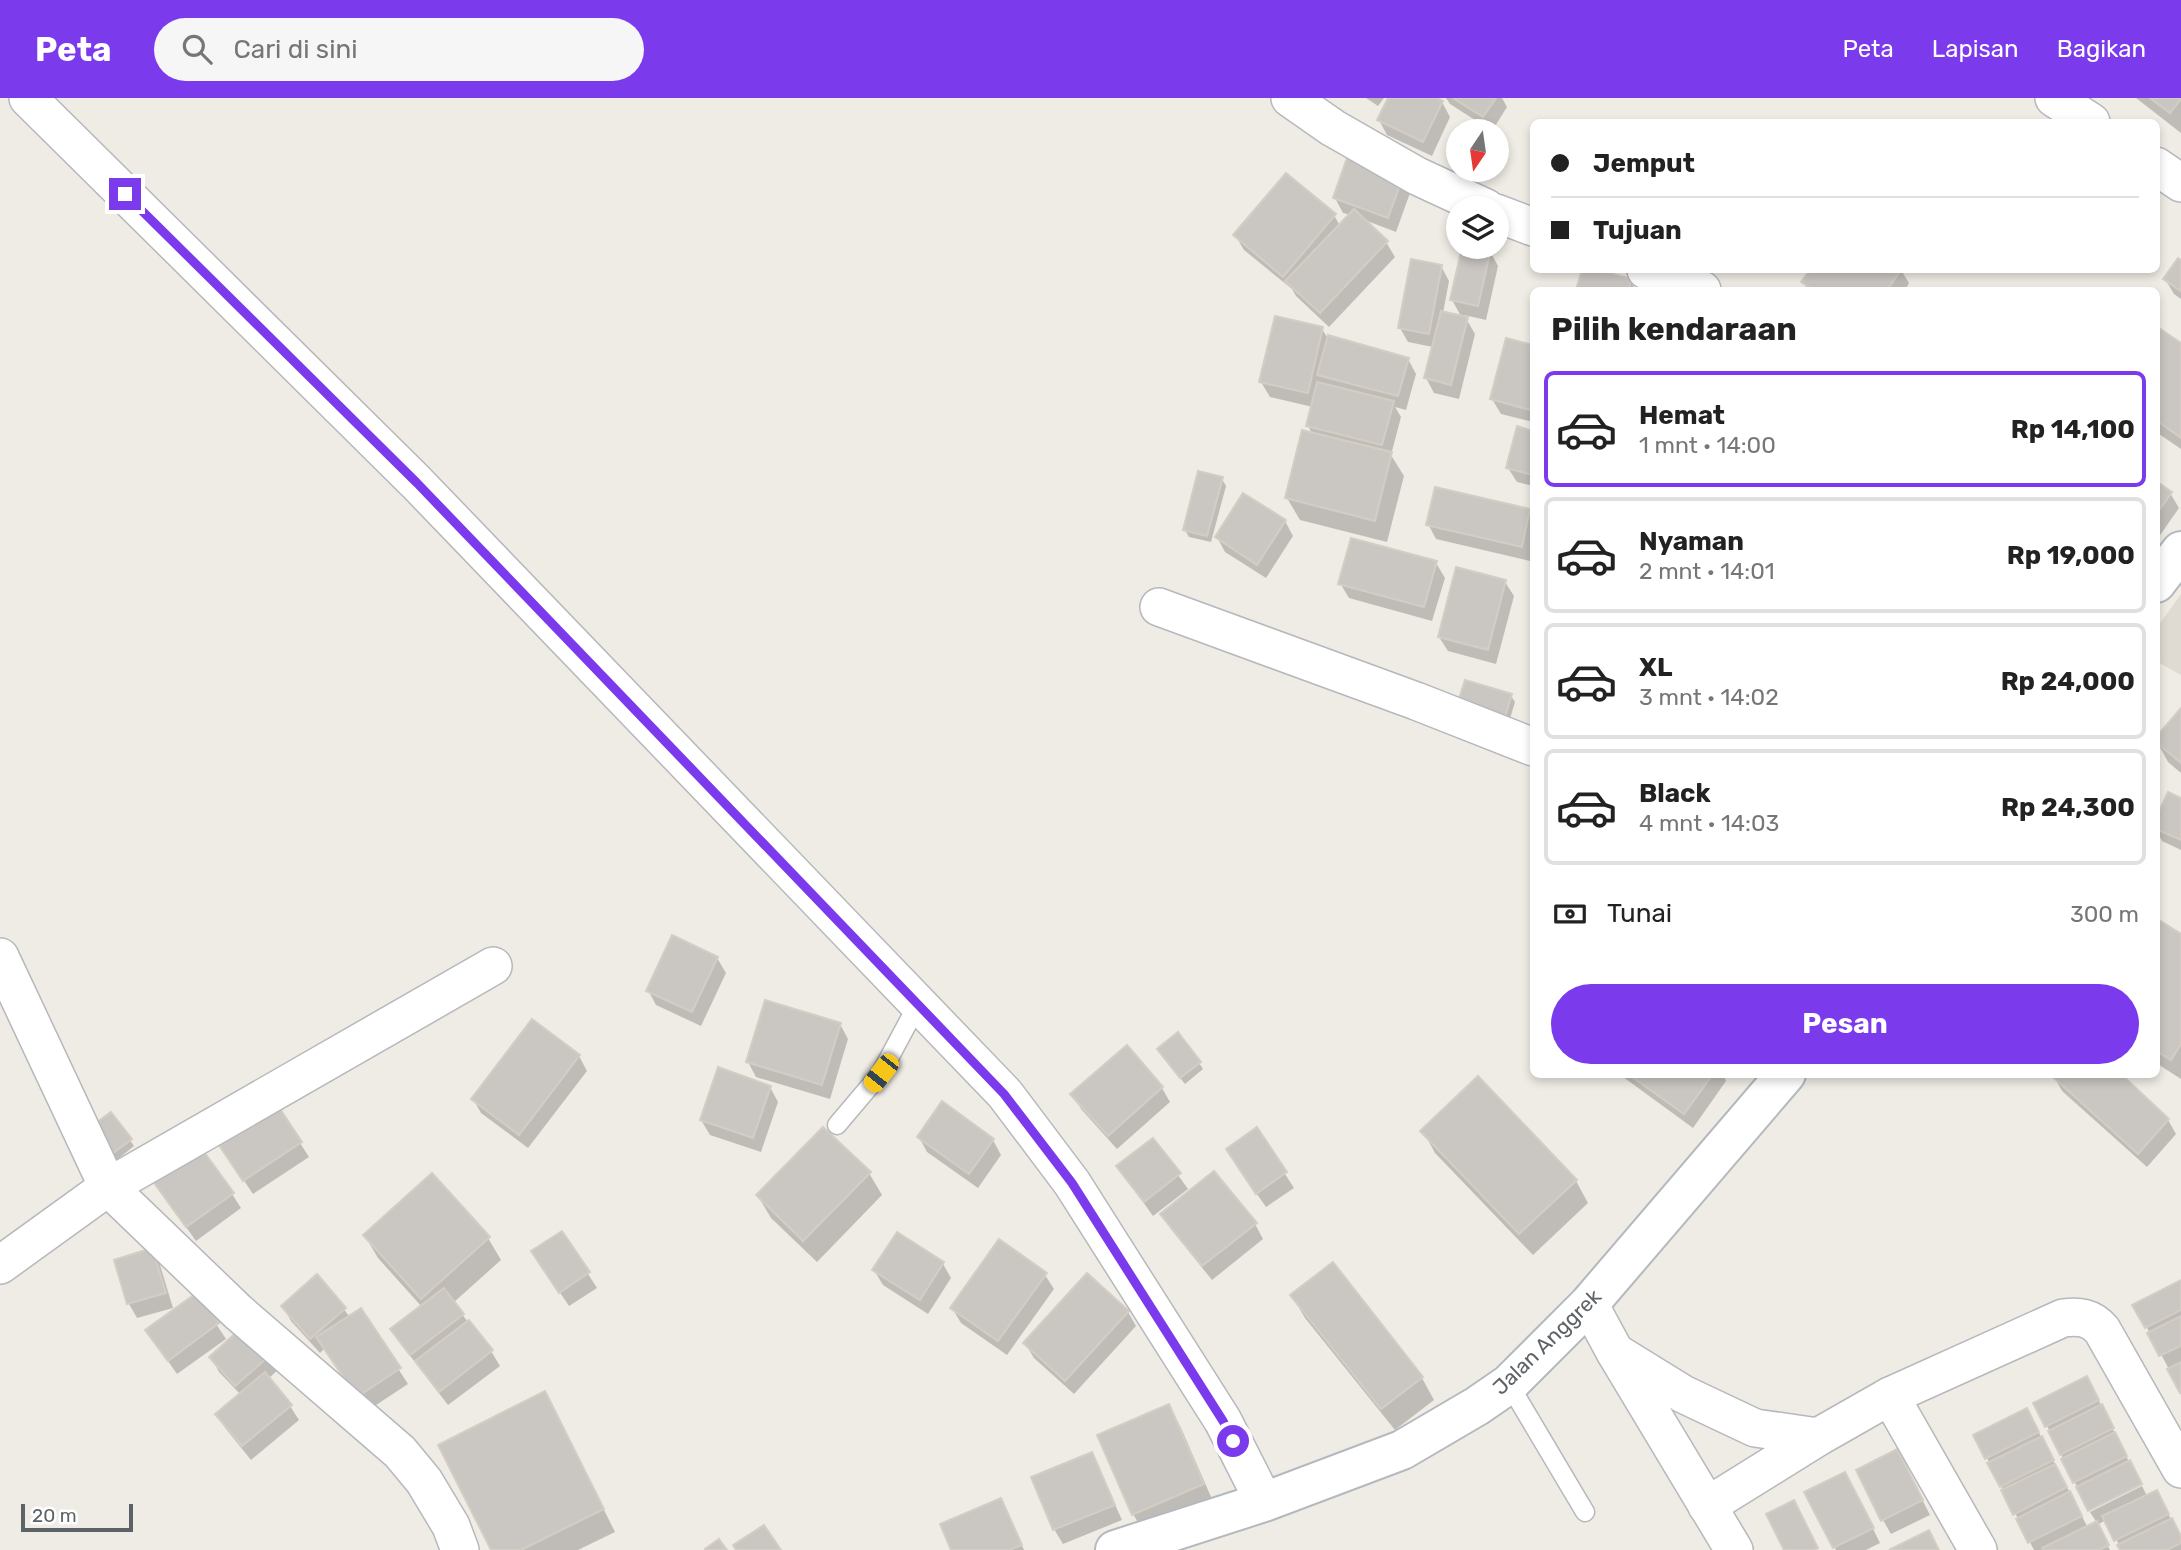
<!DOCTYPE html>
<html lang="id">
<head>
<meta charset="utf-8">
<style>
	:root { --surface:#fff; --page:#f6f6f6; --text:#222; --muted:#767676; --line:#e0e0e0; --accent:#7c3aed }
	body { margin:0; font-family:Rubik,sans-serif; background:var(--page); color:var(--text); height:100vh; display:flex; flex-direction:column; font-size:26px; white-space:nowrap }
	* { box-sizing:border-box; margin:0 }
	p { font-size:23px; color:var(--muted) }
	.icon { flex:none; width:38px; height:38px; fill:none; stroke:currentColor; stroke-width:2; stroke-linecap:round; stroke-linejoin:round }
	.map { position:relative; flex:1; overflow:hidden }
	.panel { position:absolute; left:1530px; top:189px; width:630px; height:791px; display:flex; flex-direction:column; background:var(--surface); border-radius:10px; box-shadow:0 4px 10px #0003 }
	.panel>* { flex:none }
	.top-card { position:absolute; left:1530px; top:21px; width:630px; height:154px; border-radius:10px; box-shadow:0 4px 10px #0003; display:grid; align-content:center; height:154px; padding:0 21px; background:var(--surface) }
	.needle { width:46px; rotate:193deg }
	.fabs { position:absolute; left:1446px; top:21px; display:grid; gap:14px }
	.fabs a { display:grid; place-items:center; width:63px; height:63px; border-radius:50%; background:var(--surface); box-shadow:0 4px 10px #0003; font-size:35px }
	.scale { position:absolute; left:21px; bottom:18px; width:112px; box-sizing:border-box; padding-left:7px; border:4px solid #5d6266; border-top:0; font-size:19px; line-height:24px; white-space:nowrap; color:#5d6266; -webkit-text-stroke:5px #fff; paint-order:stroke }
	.end { position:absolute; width:32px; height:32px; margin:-16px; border:9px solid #7c3aed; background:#fff; box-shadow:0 0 0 4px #fff }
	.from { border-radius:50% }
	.car { position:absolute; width:21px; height:42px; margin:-21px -10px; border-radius:9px; box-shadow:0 0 5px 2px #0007; background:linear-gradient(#f5c518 24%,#345 0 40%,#f5c518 0 76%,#345 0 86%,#f5c518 0) }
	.top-card b { display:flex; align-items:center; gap:24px; height:66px; font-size:26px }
	.top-card b+b { border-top:2px solid var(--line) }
	.top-card i { width:18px; height:18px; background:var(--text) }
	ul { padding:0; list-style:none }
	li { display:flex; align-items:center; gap:21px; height:116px; margin:0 14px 10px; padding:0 7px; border:4px solid var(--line); border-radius:10px }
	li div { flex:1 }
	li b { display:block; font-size:26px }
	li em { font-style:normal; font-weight:700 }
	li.active { border-color:var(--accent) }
	li>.icon { width:63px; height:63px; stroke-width:1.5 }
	h2 { padding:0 21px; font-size:32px; line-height:84px }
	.pay { display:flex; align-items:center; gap:18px; height:77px; padding:0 21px; font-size:26px }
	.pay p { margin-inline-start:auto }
	.action { display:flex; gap:14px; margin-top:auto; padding:14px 21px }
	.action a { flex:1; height:80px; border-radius:42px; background:var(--accent); color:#fff; font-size:28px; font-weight:700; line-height:80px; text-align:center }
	header { display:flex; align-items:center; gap:42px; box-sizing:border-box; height:98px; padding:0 35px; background:var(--accent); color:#fff }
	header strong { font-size:33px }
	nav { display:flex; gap:38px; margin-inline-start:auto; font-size:24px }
	.search { width:490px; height:63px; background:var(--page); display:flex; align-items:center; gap:18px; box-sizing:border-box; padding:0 24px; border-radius:38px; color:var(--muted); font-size:26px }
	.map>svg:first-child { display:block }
</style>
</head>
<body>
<header>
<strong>Peta</strong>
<div class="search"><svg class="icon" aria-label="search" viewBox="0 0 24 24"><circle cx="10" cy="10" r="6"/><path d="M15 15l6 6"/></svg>Cari di sini</div>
<nav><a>Peta</a><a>Lapisan</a><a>Bagikan</a></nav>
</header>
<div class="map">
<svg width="2181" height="1452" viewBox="0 0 2181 1452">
	<rect width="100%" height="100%" fill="#efece5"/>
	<polygon fill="#dfdbd3" points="2181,496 2181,577 2156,563 2156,531"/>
	<g fill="#0003">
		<polygon points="1366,0 1384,0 1378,8"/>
		<polygon points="1389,0 1433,0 1442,4 1450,19 1432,58 1387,37 1379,22"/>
		<polygon points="1446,0 1502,0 1507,9 1492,33 1450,6"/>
		<polygon points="2136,0 2181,0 2181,35"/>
		<polygon points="1401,80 1410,95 1396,134 1362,121 1386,144 1395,159 1329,229 1296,198 1292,191 1244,152 1235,137 1334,117 1340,128 1351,117 1343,115 1335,100"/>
		<polygon points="1464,149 1490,153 1498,168 1486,222 1464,217 1475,236 1459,301 1434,295 1426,280 1433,249 1408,244 1400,230 1441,168 1449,183 1443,215 1462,220 1452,202"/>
		<polygon points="2181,164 2181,201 2174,196 2165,181"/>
		<polygon points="1584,172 1630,183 1636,192 1577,192"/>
		<polygon points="1812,172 1901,172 1909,185 1905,192 1808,192 1803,184"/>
		<polygon points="2156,230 2181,247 2181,351 2156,334"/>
		<polygon points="1322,231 1327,239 1408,261 1416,276 1406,312 1395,309 1401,319 1391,357 1404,378 1387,444 1300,422 1287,400 1313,337 1308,328 1313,309 1270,299 1261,284"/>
		<polygon points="1533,249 1533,324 1501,316 1492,301"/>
		<polygon points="1533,334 1533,388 1517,384 1508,370"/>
		<polygon points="1222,381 1226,388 1211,444 1189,439 1185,432"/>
		<polygon points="2156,385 2170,395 2179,410 2156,443"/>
		<polygon points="1529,413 1533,420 1533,448 1530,463 1436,441 1428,426"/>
		<polygon points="1285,423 1293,438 1266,480 1225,454 1217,439"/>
		<polygon points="1436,465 1445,480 1432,523 1349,500 1340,485"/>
		<polygon points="1505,484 1514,498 1496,566 1448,553 1439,539"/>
		<polygon points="1511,598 1515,604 1508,627 1463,613"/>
		<polygon points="2181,613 2181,675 2168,664 2156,642"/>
		<polygon points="2181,702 2181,752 2162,743 2156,732 2156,724"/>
		<polygon points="2156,822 2181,838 2181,981 2156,965"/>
		<polygon points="717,860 726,875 701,928 656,907 648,892"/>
		<polygon points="533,923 579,958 587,973 528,1050 481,1015 473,1001"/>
		<polygon points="840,926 848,941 830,1001 756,979 748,964"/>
		<polygon points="1163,958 1199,965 1203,971 1185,986"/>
		<polygon points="1619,976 1723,976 1726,983 1693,1030"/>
		<polygon points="2054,978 2168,1022 2176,1036 2147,1069 2062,993"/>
		<polygon points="770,989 778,1004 761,1054 710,1037 701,1022"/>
		<polygon points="1162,990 1170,1004 1117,1051 1081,1011 1073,997"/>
		<polygon points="1257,1032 1294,1090 1266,1109 1236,1066"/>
		<polygon points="1423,1033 1576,1083 1588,1105 1533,1157 1435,1055"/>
		<polygon points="94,1038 130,1042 134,1048 114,1064"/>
		<polygon points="919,1039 993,1042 1001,1057 978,1090 927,1054"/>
		<polygon points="1153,1042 1188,1091 1153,1118 1118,1069"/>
		<polygon points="300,1045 309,1059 253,1096 226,1056"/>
		<polygon points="869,1075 882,1097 817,1164 771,1120 758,1098"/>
		<polygon points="232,1096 241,1110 196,1143 163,1097"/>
		<polygon points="1162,1116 1255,1126 1263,1141 1212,1182 1171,1131"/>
		<polygon points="562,1135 597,1190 569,1208 542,1168"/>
		<polygon points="365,1138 488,1140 501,1162 453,1205 491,1253 500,1268 448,1307 401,1246 393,1232 422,1209 378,1160"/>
		<polygon points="151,1152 160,1167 173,1210 137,1220 129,1206 116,1163"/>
		<polygon points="943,1166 951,1180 928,1216 883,1187 874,1172"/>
		<polygon points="1045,1177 1054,1191 1007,1257 961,1225 952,1210"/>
		<polygon points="317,1179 350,1219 360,1212 408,1286 367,1313 325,1250 320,1255 291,1223 283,1208"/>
		<polygon points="2181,1184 2181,1294 2135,1207"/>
		<polygon points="197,1197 226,1241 177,1276 147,1233"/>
		<polygon points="1292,1198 1422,1280 1434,1302 1395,1332 1305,1220"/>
		<polygon points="1128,1214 1136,1228 1074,1296 1034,1260 1025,1245"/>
		<polygon points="273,1254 282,1268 268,1281 290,1308 299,1322 251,1362 226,1331 217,1317 241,1297 219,1274 211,1259"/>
		<polygon points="2095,1295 2130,1366 2088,1411 2047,1328"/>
		<polygon points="1169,1308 1181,1330 1215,1408 1146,1438 1133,1416"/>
		<polygon points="557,1318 615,1434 578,1452 493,1452"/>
		<polygon points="2035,1327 2088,1430 2097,1425 2090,1414 2142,1388 2147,1398 2164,1408 2181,1440 2181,1452 2122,1452 2106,1422 2097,1427 2110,1452 2034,1452 1987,1360"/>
		<polygon points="1092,1356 1122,1422 1063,1446 1054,1431"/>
		<polygon points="1905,1368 1930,1417 1891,1436 1883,1422"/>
		<polygon points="1853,1390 1880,1445 1866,1452 1836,1452 1807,1395"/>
		<polygon points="1008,1417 1024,1452 953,1452"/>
	</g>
	<g fill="#cac7c3" stroke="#d4cdc4" stroke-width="2">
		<polygon points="1388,0 1437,0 1443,3 1423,44 1377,22"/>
		<polygon points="1453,0 1496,0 1483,19"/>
		<polygon points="2150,0 2181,0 2181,1 2170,15"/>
		<polygon points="1347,60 1403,79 1388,120 1333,100"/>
		<polygon points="1286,75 1336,116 1283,179 1233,137"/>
		<polygon points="1354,111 1388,143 1320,215 1285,183"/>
		<polygon points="1462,149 1491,151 1478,208 1450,202"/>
		<polygon points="2178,160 2181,162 2181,193 2163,181"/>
		<polygon points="1411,161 1442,167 1429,236 1398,230"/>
		<polygon points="1582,172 1597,172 1632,181 1628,192 1576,192"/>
		<polygon points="1810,172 1901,172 1887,192 1814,192 1801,184"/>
		<polygon points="1441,213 1468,219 1451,287 1424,280"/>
		<polygon points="1275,218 1323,229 1308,295 1259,284"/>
		<polygon points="2156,228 2181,245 2181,340 2156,322"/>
		<polygon points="1328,237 1409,260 1398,298 1317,277"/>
		<polygon points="1506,240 1533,247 1533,302 1530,312 1490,301"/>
		<polygon points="1317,284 1394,303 1382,347 1306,328"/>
		<polygon points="1517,328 1533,333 1533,377 1506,370"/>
		<polygon points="1302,332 1392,354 1375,423 1285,400"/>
		<polygon points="1198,373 1223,379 1207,438 1183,432"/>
		<polygon points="2156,383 2172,394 2156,417"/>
		<polygon points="1435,389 1530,411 1522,449 1426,427"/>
		<polygon points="1243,395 1286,422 1257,467 1215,439"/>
		<polygon points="1351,440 1437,463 1424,509 1338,486"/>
		<polygon points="1456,469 1506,482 1488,552 1438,539"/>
		<polygon points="1465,582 1512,596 1504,622 1457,607"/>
		<polygon points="2181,610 2181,665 2156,644 2156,639"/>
		<polygon points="2168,694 2181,700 2181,742 2156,731 2156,720"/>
		<polygon points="2156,820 2181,836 2181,946 2171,962 2156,953"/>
		<polygon points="672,837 718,859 692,914 646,893"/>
		<polygon points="765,902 841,925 822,987 746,964"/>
		<polygon points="532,921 580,957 519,1037 471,1001"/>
		<polygon points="1178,934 1201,964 1180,980 1157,951"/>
		<polygon points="1127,947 1163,989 1108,1038 1070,996"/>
		<polygon points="718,969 771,988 753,1040 700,1022"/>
		<polygon points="1628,976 1713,976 1684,1016"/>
		<polygon points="2053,976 2121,976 2169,1021 2138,1056 2052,978"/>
		<polygon points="1478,978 1577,1082 1519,1136 1420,1033"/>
		<polygon points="274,1002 302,1044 243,1083 215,1041"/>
		<polygon points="942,1003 994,1041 969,1076 917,1039"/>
		<polygon points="111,1014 132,1041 109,1058 88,1031"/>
		<polygon points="823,1029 871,1074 803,1143 756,1097"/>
		<polygon points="1257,1029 1287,1074 1256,1096 1226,1051"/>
		<polygon points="1153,1040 1181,1075 1144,1104 1116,1068"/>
		<polygon points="199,1047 234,1095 186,1129 152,1082"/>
		<polygon points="1214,1073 1257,1125 1202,1168 1160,1116"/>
		<polygon points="432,1075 490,1139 421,1201 363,1137"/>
		<polygon points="562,1133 590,1174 559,1195 531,1153"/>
		<polygon points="897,1134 944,1164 920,1202 872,1172"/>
		<polygon points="999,1141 1047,1175 998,1243 950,1210"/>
		<polygon points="152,1150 166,1195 127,1206 114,1162"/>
		<polygon points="1333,1164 1423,1279 1381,1311 1290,1197"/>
		<polygon points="1087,1175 1129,1213 1065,1283 1023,1245"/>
		<polygon points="317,1176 346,1210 310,1241 281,1208"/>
		<polygon points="2181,1182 2181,1212 2145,1230 2132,1207"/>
		<polygon points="444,1190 464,1216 410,1257 390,1231"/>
		<polygon points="198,1194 219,1225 168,1263 145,1232"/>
		<polygon points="361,1210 401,1270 357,1299 316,1239"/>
		<polygon points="2181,1218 2181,1248 2159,1258 2147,1235"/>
		<polygon points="469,1222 493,1252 439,1294 415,1263"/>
		<polygon points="248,1224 275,1253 235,1288 209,1259"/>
		<polygon points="2181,1264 2181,1294 2180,1295 2167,1271"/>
		<polygon points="265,1274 292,1307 242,1348 215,1316"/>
		<polygon points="2087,1278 2099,1302 2045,1329 2033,1305"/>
		<polygon points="545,1293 604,1411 521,1452 491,1452 438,1347"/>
		<polygon points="1169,1306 1204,1386 1132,1417 1097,1337"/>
		<polygon points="2102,1306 2114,1330 2060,1357 2048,1333"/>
		<polygon points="2027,1310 2039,1334 1985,1361 1973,1337"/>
		<polygon points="2115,1334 2127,1358 2073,1385 2061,1361"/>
		<polygon points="2042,1338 2054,1362 2000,1389 1987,1365"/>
		<polygon points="1897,1351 1923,1402 1881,1423 1856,1372"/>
		<polygon points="1092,1354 1115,1407 1053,1432 1031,1379"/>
		<polygon points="2130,1362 2142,1386 2088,1413 2076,1389"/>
		<polygon points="2055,1366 2067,1389 2013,1417 2001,1392"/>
		<polygon points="1845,1374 1874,1430 1833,1450 1804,1394"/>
		<polygon points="2157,1392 2169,1416 2114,1443 2102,1418"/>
		<polygon points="2070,1393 2082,1418 2028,1445 2016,1421"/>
		<polygon points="1001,1400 1022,1447 1009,1452 951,1452 940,1426"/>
		<polygon points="1794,1402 1818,1450 1814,1452 1784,1452 1766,1416"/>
		<polygon points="2172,1420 2181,1438 2181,1445 2167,1452 2120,1452 2117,1447"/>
		<polygon points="2097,1423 2109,1447 2099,1452 2043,1452 2042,1450"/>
		<polygon points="764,1427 781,1452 736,1452 733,1447"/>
		<polygon points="1929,1432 1939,1452 1889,1452"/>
		<polygon points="719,1441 727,1452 706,1452 705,1451"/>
	</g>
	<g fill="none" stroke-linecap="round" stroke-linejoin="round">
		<defs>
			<g id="lane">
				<polyline points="837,1027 881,975 918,906"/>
				<polyline points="1509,1286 1585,1414"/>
			</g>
			<g id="street">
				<polyline points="28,0 417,385 1005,996 1072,1085 1223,1323 1264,1404"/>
				<polyline points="1290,0 1333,30 1417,78 1486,110"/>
				<polyline points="2054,0 2091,24"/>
				<polyline points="2156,68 2181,85"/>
				<polyline points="1496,115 1533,129"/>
				<polyline points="1646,172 1702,192"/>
				<polyline points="1159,509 1416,603 1533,649"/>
				<polyline points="0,859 108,1089 238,1214 400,1354 424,1383 451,1428 460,1452"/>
				<polyline points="0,1167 108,1089 493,868"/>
				<polyline points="1589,1206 1615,1254 1734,1452"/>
				<polyline points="1615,1254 1683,1296 1755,1330 1818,1339 1890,1298 1978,1452"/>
				<path d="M1890 1298 2063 1220C2079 1218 2091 1219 2102 1232L2181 1371"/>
				<polyline points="1707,1408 1818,1339"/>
			</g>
			<g id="secondary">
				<polyline points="2156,485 2181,453"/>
				<polyline points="1115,1452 1264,1404 1402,1352 1477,1308 1509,1286 1589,1206 1786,976"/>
			</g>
		</defs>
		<use href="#lane" stroke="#b6b8bc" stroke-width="21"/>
		<use href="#street" stroke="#b6b8bc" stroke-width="40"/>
		<use href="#secondary" stroke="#b4b9bd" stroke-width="42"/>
		<use href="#lane" stroke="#fff" stroke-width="18"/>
		<use href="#street" stroke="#fff" stroke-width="37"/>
		<use href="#secondary" stroke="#fff" stroke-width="38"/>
	</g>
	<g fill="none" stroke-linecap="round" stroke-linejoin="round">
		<polyline stroke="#7c3aed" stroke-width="9" points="125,96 417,385 1004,996 1072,1085 1223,1323 1233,1343"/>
	</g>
	<g text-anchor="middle" stroke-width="5" stroke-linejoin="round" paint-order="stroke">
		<g font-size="21" fill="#5d6266" stroke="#fff">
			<text transform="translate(1547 1244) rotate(-44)" y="7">Jalan Anggrek</text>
		</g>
	</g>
</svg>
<div class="fabs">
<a><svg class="needle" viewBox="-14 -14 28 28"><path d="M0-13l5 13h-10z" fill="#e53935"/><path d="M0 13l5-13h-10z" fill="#767676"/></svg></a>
<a><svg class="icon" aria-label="layers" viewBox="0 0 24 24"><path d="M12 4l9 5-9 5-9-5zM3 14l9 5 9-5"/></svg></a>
</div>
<div class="scale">20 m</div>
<i class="end from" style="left:1233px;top:1343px"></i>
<i class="end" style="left:125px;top:96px"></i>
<i class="car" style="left:881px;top:975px;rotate:218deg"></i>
<div class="top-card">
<b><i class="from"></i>Jemput</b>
<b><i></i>Tujuan</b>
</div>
<section class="panel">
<h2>Pilih kendaraan</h2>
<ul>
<li class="active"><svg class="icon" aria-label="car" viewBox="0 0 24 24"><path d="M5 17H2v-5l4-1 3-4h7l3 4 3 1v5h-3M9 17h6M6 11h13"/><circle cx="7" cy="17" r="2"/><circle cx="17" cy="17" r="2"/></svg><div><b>Hemat</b><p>1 mnt · 14:00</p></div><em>Rp 14,100</em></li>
<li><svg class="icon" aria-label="car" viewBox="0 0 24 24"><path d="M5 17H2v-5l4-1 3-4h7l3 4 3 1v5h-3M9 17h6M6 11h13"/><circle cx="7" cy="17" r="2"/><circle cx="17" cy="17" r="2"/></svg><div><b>Nyaman</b><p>2 mnt · 14:01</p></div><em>Rp 19,000</em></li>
<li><svg class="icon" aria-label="car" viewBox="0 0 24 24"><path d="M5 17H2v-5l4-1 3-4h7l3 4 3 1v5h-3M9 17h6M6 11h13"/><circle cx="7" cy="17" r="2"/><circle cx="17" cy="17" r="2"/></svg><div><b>XL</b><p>3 mnt · 14:02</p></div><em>Rp 24,000</em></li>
<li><svg class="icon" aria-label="car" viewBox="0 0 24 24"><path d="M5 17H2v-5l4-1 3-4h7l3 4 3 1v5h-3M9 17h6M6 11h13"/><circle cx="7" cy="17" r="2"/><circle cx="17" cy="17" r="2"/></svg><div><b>Black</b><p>4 mnt · 14:03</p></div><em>Rp 24,300</em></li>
</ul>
<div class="pay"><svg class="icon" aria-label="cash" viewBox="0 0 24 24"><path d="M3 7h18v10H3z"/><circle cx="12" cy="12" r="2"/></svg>Tunai<p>300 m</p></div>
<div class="action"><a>Pesan</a></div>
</section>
</div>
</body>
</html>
